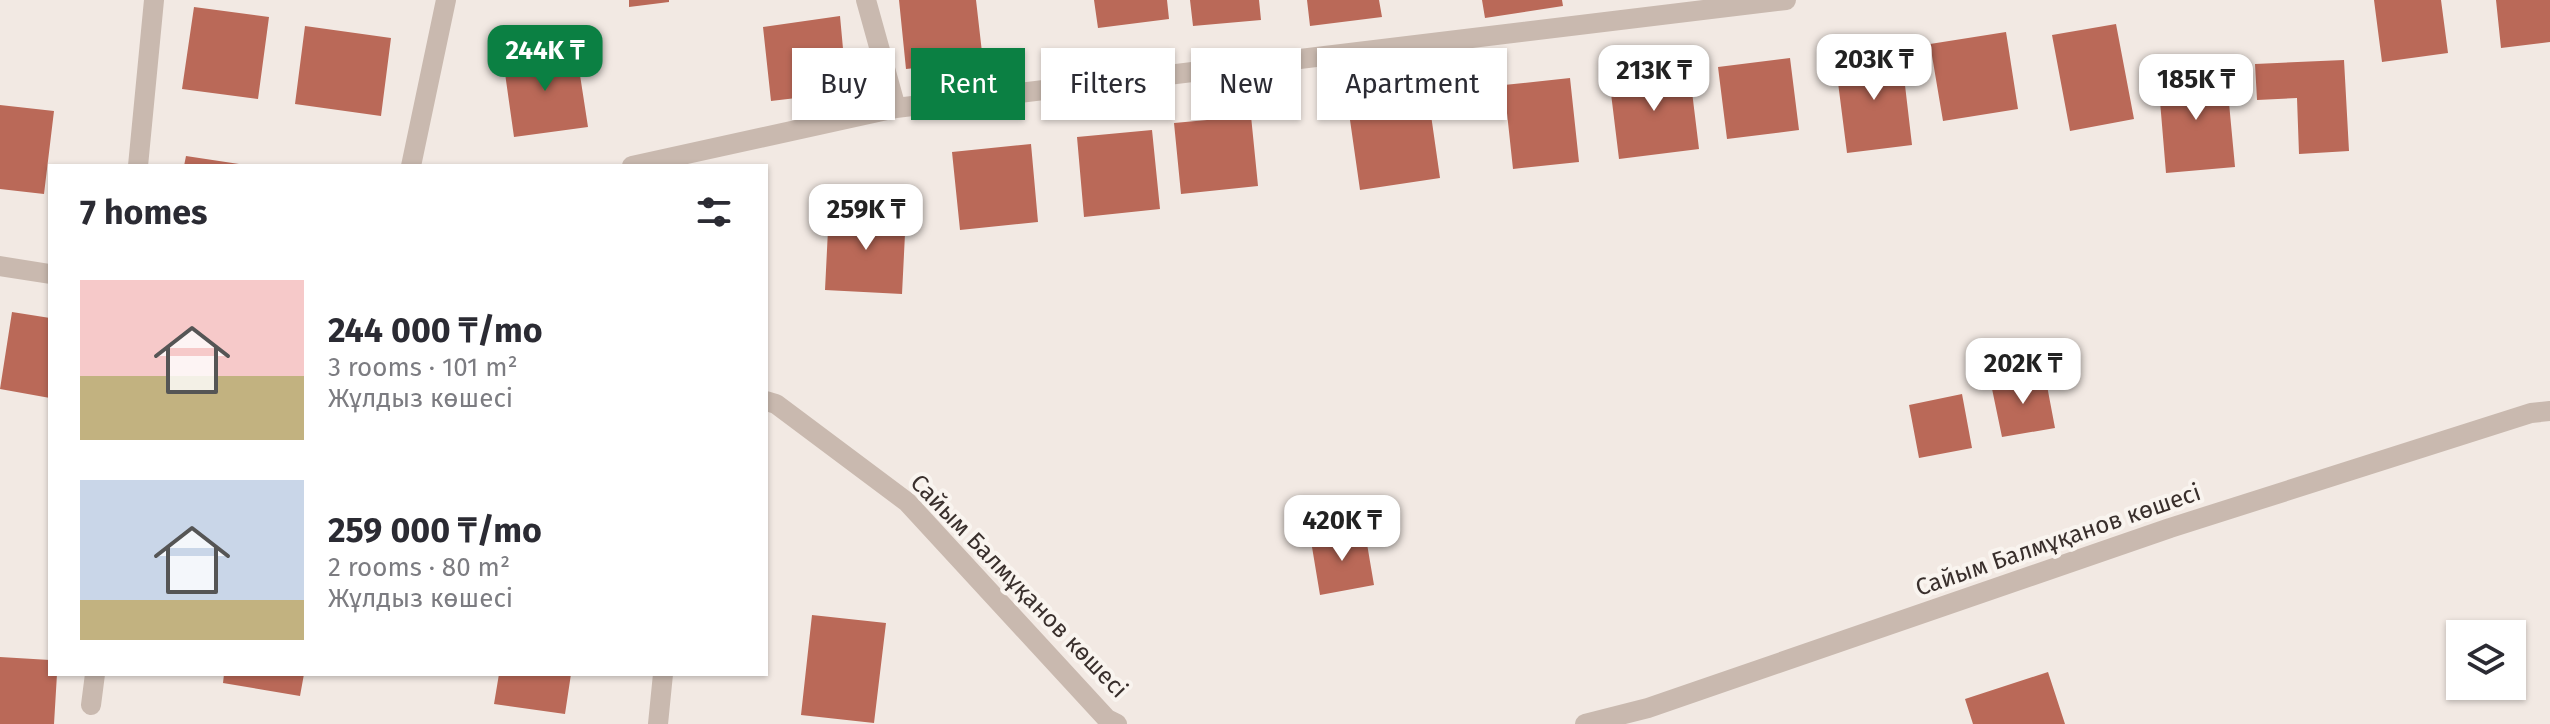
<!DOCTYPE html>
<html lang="en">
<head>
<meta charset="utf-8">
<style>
	:root { --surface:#fff; --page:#f2f2f3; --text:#2b2b33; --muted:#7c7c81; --accent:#0b8043 }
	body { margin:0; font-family:"Fira Sans",sans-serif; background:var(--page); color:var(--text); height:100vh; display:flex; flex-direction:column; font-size:30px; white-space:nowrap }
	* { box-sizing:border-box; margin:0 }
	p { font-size:26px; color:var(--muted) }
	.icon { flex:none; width:44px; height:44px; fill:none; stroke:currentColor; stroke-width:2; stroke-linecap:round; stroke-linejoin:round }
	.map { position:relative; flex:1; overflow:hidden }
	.side { position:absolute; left:48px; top:164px; width:720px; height:512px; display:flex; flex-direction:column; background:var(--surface); border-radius:0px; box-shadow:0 2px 6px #0004 }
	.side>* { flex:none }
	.top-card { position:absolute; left:792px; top:48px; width:760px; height:72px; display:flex; gap:16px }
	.fabs { position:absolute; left:2446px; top:620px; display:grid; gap:16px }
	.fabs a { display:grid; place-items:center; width:80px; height:80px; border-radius:0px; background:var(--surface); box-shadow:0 2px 6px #0004; font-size:40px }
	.price { position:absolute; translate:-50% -68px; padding:0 18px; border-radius:16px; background:#fff; color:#222; font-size:26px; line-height:52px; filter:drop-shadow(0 2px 4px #0008) }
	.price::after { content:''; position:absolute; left:50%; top:48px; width:24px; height:18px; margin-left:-12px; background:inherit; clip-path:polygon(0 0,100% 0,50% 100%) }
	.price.active { background:var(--accent); color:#fff }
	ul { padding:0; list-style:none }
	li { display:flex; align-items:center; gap:24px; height:200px; padding:0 32px }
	li span { display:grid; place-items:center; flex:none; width:224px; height:160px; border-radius:0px; color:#555 }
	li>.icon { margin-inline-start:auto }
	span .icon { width:96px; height:96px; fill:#fffc; stroke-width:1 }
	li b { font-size:34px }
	h2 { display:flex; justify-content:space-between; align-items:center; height:96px; padding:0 32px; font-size:34px }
	.pill { padding:0 28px; border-radius:0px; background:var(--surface); box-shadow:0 2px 6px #0004; font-size:28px; line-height:72px }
	.pill.active { background:var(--accent); color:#fff }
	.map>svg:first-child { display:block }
	.building { fill:#ba6958 }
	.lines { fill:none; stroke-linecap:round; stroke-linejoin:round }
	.lane { stroke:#c9b9af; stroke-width:20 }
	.street { stroke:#c9b9af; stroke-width:20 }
	.labels { text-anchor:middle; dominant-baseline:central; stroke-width:8; stroke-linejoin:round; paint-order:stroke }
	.street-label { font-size:24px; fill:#392f2c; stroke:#f9f4ef }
</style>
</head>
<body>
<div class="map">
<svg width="2550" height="724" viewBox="0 0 2550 724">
	<rect width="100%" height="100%" fill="#f2e9e3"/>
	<!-- building -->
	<path class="building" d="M629,0H669V2L629,7Z
		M899,0H976L983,61L906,69Z
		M1094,0H1167L1169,19L1098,28Z
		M1190,0H1259L1261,20L1193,26Z
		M1307,0H1379L1382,17L1310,26Z
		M1482,0H1562L1563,6L1485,18Z
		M2374,0H2441L2448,53L2382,62Z
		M2496,0H2550V42L2501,48Z
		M194,7L269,17L258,99L182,89Z
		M840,16L847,92L771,101L763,27Z
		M2116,24L2134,119L2070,131L2052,35Z
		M305,26L391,38L381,116L295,104Z
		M2006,32L2018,109L1943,121L1930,44Z
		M576,49L588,127L514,137L503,59Z
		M1901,51L1912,145L1847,153L1835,59Z
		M1790,58L1799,130L1727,139L1718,67Z
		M2344,60L2349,151L2299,154L2297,98L2257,100L2255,64Z
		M1689,67L1699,149L1619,159L1609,77Z
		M2226,71L2235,167L2166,173L2158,77Z
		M1570,78L1579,162L1513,169L1504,85Z
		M1429,101L1440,178L1360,190L1349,113Z
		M0,105L54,111L44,194L0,189Z
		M1251,116L1258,186L1181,194L1174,123Z
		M1152,130L1160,209L1084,217L1077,137Z
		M1031,144L1038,222L960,230L952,152Z
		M186,156L239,164V166H184Z
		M829,210L906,214L902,294L825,290Z
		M12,312L50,318V398L0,389Z
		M2045,375L2055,428L2002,437L1991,384Z
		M1962,394L1972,448L1919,458L1909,405Z
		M1365,532L1374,585L1320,595L1311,541Z
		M812,615L886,623L874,723L801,715Z
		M0,657L50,660V674H57L54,724H0Z
		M2048,672L2065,724H1973L1965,699Z
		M224,674H304L300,696L223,683Z
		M499,674H571L565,714L494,704Z"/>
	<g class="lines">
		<!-- lane -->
		<path class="lane" d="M138,166L154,0
			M91,705L95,674"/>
		<!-- street -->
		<path class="street" d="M866,0L896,108
			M411,166L446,0
			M632,166L896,108L1786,0
			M0,266L50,274
			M766,401L776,404L907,502L1107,719L1117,724
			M658,724L663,674
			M1585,724L1648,708L2170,528L2531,413L2550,411"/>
	</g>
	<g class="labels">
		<!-- street labels -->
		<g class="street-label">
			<text transform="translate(2058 540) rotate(-19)">Сайым Балмұқанов көшесі</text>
			<text transform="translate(1019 586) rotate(46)">Сайым Балмұқанов көшесі</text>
		</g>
	</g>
</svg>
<div class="fabs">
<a><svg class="icon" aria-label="layers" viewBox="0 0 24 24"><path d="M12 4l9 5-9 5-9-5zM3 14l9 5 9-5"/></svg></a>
</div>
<b class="price active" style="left:545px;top:93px">244K ₸</b>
<b class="price" style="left:1874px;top:102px">203K ₸</b>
<b class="price" style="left:1654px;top:113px">213K ₸</b>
<b class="price" style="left:2196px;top:122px">185K ₸</b>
<b class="price" style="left:866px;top:252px">259K ₸</b>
<b class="price" style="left:2023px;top:406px">202K ₸</b>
<b class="price" style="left:1342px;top:563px">420K ₸</b>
<div class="top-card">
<a class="pill">Buy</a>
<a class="pill active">Rent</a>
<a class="pill">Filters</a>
<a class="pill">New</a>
<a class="pill">Apartment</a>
</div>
<section class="side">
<h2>7 homes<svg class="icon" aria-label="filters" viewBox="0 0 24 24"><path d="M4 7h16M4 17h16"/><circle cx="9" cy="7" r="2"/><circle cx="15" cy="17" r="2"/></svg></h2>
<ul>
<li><span style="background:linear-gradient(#f6c9c9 60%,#c2b280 0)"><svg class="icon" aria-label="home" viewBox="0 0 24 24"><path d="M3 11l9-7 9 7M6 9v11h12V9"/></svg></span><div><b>244 000 ₸/mo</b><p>3 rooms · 101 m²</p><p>Жұлдыз көшесі</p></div></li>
<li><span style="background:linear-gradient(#c9d6e8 75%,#c2b280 0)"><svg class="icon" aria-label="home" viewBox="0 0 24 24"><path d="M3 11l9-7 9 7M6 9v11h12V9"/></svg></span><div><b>259 000 ₸/mo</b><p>2 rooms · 80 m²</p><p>Жұлдыз көшесі</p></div></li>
</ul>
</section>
</div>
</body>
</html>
